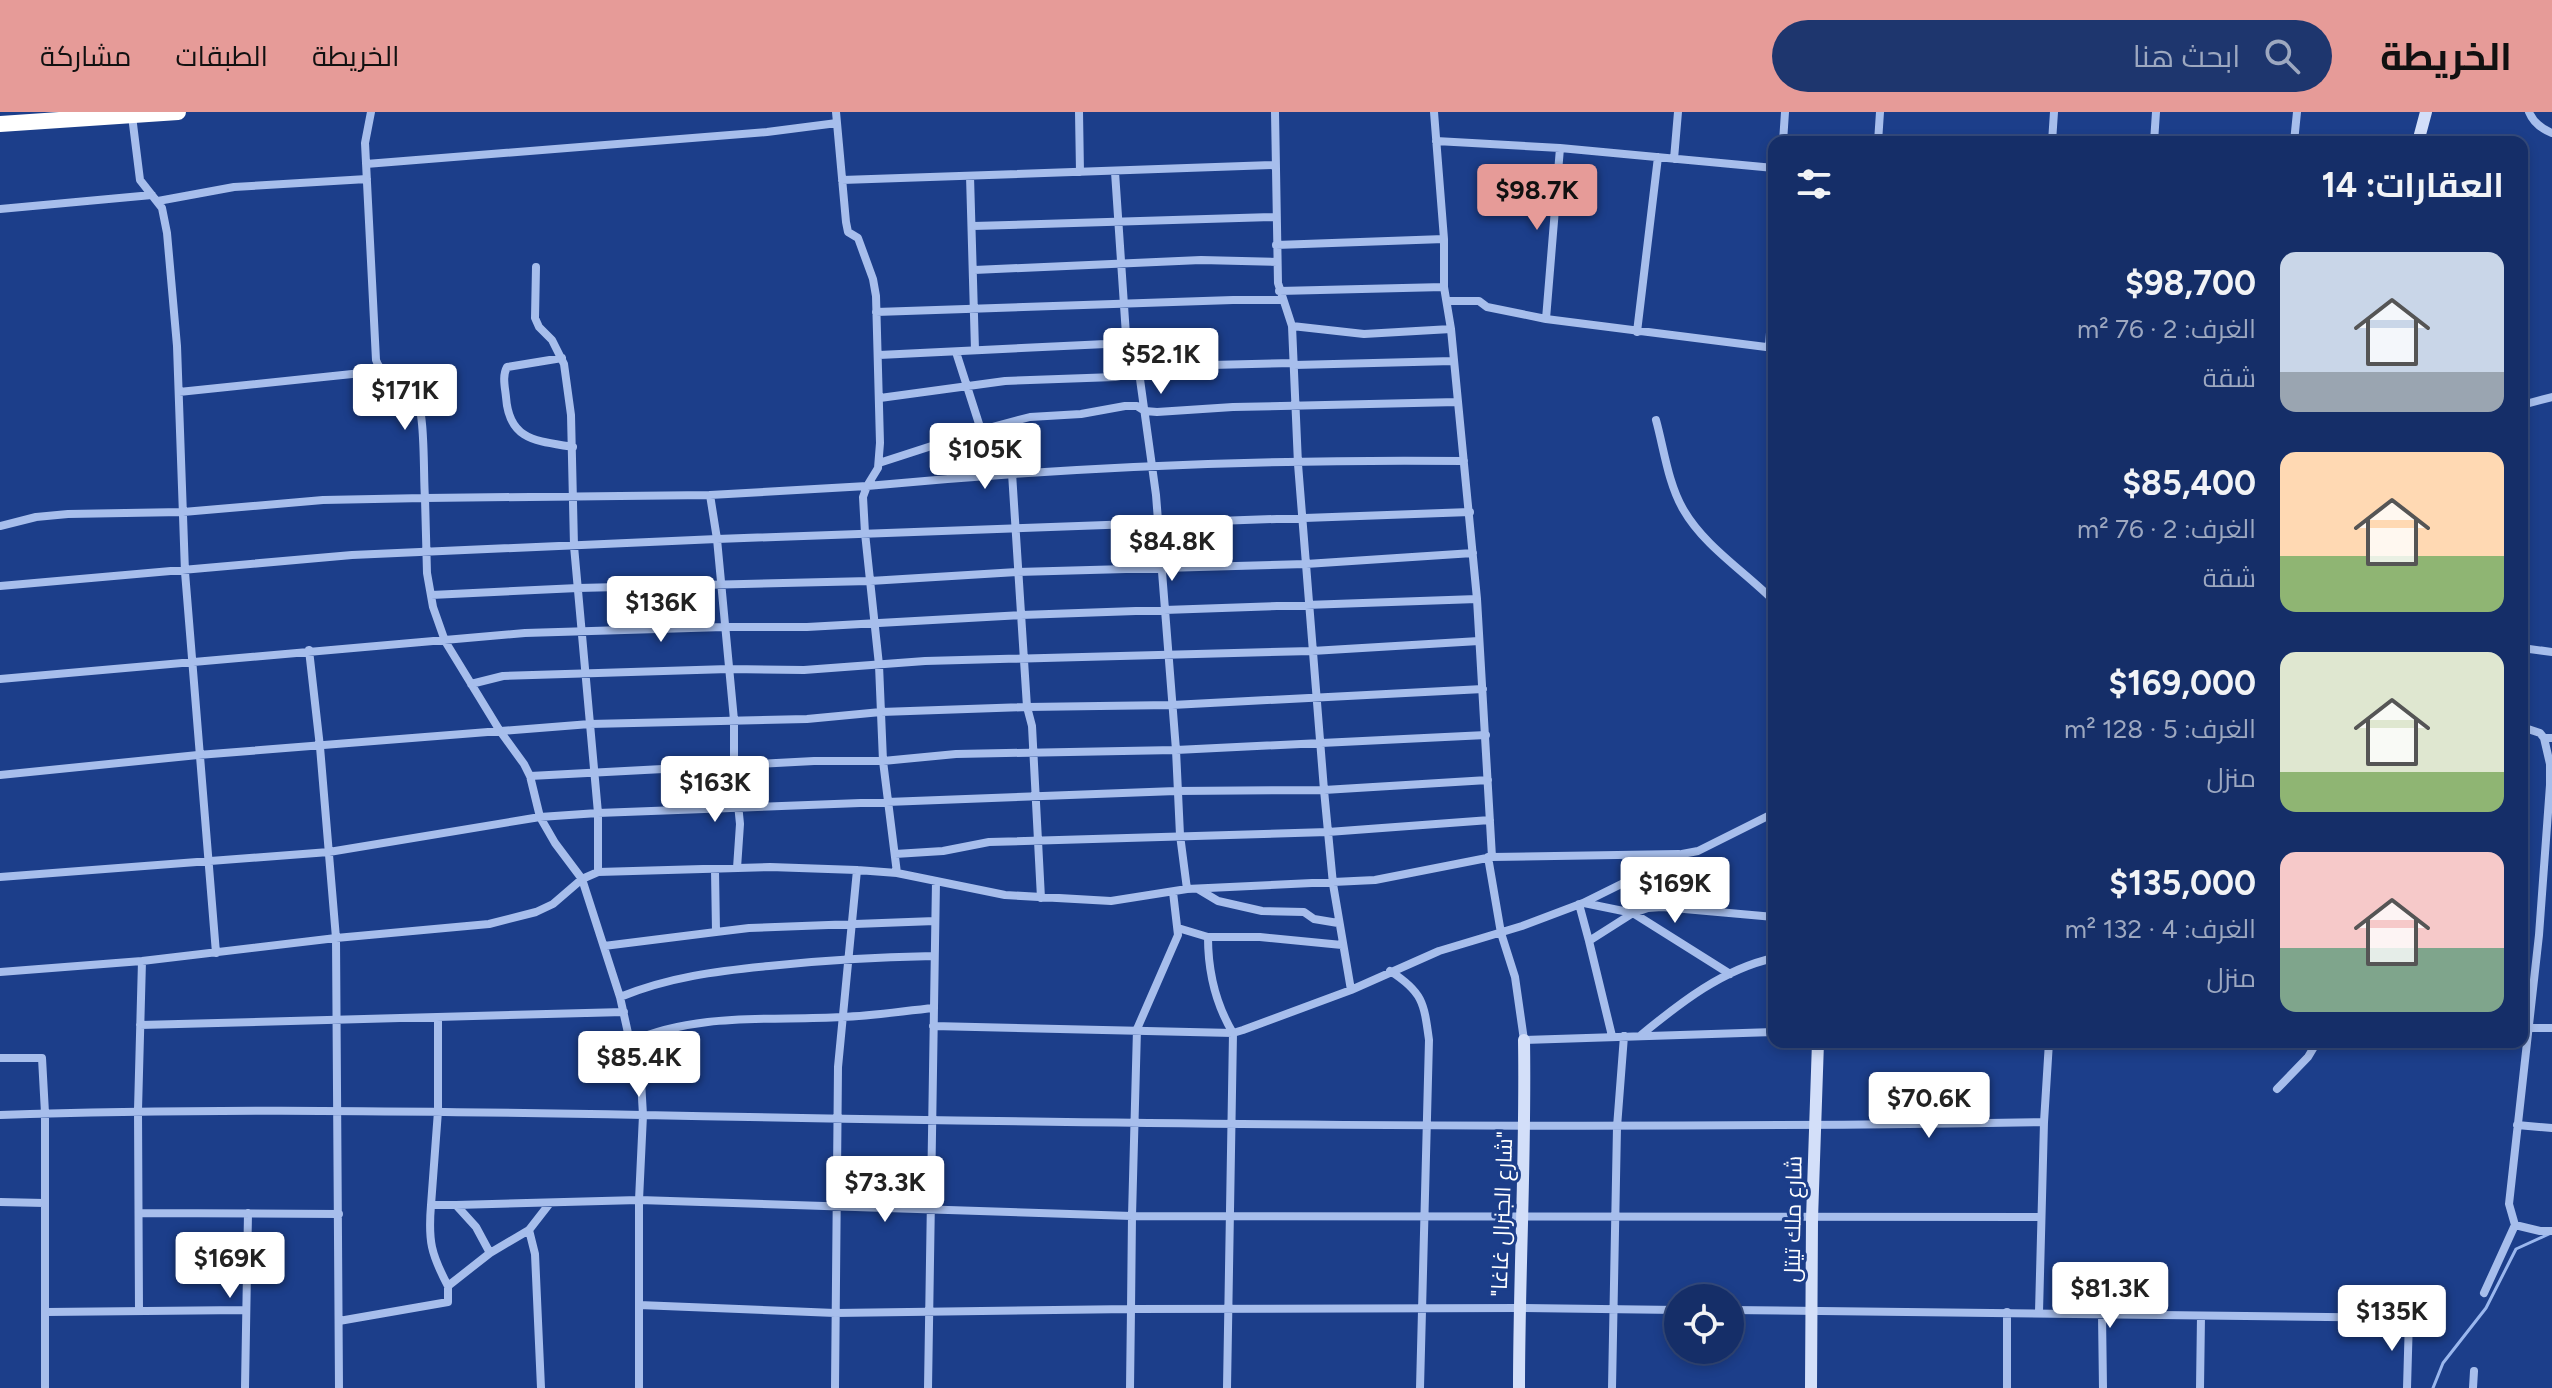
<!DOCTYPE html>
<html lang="ar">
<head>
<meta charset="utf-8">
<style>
	:root { --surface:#152e68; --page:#1e366e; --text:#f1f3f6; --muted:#9da8c0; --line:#344a7c; --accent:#e69b98 }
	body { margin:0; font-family:Figtree,Cairo,sans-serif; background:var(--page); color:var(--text); direction:rtl; height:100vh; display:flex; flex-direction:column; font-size:30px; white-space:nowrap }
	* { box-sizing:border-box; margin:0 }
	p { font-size:26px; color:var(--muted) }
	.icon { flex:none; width:44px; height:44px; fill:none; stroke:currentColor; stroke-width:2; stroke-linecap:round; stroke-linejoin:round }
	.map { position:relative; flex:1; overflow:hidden; direction:ltr }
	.panel { position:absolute; left:1768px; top:24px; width:760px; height:912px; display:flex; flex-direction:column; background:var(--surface); border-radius:16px; box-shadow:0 4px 12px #0003,0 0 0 2px var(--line); direction:rtl }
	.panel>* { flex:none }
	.controls { position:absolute; left:1664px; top:1172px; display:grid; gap:16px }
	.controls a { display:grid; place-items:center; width:80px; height:80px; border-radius:50%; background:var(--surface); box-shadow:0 4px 12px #0003,0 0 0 2px var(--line); font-size:40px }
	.price { position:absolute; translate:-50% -68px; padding:0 18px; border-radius:8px; background:#fff; color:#222; font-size:26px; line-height:52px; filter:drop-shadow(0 2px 4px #0008) }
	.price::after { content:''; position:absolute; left:50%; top:48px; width:24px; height:18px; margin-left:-12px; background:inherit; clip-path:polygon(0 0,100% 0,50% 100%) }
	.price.current { background:var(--accent); color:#111 }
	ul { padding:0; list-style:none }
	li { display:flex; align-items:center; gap:24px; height:200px; padding:0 24px }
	li span { display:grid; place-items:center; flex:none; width:224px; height:160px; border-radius:16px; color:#555 }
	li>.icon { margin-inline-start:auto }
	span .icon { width:96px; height:96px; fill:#fffc; stroke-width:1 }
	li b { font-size:34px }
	h2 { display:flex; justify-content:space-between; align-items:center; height:96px; padding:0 24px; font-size:34px }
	header { display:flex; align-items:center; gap:48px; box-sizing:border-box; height:112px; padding:0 40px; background:var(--accent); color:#111 }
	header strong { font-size:38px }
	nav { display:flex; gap:44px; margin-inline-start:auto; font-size:28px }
	.search { width:560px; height:72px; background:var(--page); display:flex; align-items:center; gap:20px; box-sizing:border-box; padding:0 28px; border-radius:44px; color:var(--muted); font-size:30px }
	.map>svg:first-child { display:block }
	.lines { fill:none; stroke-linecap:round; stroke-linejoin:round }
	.stream { stroke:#9ab7ee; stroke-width:3 }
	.street { stroke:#a7beec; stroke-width:8 }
	.secondary { stroke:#d3dff9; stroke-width:12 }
	.highway { stroke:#fff; stroke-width:16 }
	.labels { text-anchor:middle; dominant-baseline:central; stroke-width:6; stroke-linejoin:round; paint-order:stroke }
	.street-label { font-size:22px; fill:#fff; stroke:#1c3e8a }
</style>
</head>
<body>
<header>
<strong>الخريطة</strong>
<div class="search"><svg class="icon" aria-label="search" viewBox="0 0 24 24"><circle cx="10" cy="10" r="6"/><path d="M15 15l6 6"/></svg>ابحث هنا</div>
<nav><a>الخريطة</a><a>الطبقات</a><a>مشاركة</a></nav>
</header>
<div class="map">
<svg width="2552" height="1276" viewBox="0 0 2552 1276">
	<rect width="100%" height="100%" fill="#1c3e8a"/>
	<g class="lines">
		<!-- stream -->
		<path class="stream" d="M2433,1276L2443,1251L2486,1196L2516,1137L2549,1122"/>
		<!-- street -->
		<path class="street" d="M836,0L846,110L848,120L858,126L873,167L876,184L880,331L878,356L867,374L710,383L425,386L427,461L433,495L445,529L500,619L524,652L530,664L540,705L555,731L582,767L620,885L630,930L640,952L643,1003C1110,1012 1577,1018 2044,1010
			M1079,0L1080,60
			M1275,0L1278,171L1292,214L1298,352L1324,678L1333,772L1351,878
			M2529,0C2533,10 2542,17 2552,21
			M132,4L140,68L162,96L167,121L177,234L185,460L216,841
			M1436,29L1560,36L1774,56
			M1783,30L1785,0
			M1878,30L1880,0
			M2052,30L2054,0
			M2154,30L2156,0
			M2294,30L2297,0
			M1674,47L1678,0
			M366,52L767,20L837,11
			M1115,60L1126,223L1135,231L1156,383L1176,638L1180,723L1187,777
			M970,64L975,238
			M842,68L1275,53
			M158,89L234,75L367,67
			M0,97L152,83
			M973,114L1275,105
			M1276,133L1444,127
			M536,155L535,206L539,215L552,228L564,252L571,303L574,434L598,701V760
			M974,158L1201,148L1277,150
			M1279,179L1444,175
			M1447,189H1479L1487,195L1546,207L1774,236
			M876,200L1233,188H1283
			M1546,207L1560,36
			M1292,214L1364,222L1451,217
			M1637,220L1658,45
			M1769,235L1774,162
			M956,240L981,318L1002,362
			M879,243L1106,232L1121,230L1126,223
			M562,246L507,255C502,264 505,275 506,285C509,329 537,329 573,335
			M1294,253L1453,249
			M179,280L381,259
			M880,286L1005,269L1115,265L1170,254L1294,251
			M2522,293L2552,285
			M1656,308C1664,337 1668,371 1683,397C1704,434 1744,459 1774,489
			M879,351L981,318L1030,305L1081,302L1125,294H1137L1145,299L1157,300L1233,295L1458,290
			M1012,361L1027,595L1032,614L1041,786
			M710,383L717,427L734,608V652L740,712L737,756
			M0,414L36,405L68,402L183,400L323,388L425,386C423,362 426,297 414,279C403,263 383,268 376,248L365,31L371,0
			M0,474L352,443L717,427L1470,400
			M431,483L578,476L870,469L1017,460L1306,452L1473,441
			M2522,536L2552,540
			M309,538L320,635L336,826L339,1276
			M0,567L525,521L724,515H807L1021,503L1477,487
			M471,572L503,564L729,557L804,558L925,549L1312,539L1479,529
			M2522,615L2540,621L2544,626H2552
			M2544,626L2550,652V673L2539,823L2509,1092L2515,1113L2540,1119H2552
			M0,663L198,643L590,612L807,607L881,600L1027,595L1172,593L1483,577
			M530,664L814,649H883L956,642L1176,638L1486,623
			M895,742L943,739L989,730L1328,720L1490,708
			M1488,745L1501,821L1515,865L1524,928L1774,920
			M1492,745L1679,742
			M897,761L883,649L879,553L865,421L863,385L867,374C1065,355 1265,347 1464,349
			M0,765L329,740L540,705L598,701L1176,679L1324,678L1488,668
			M1198,777L1218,789L1262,799L1304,800L1314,807L1338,811
			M1584,791L1633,801L1648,796L1662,795L1774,805
			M1579,792L1589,829
			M1178,816L1208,825C1208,860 1215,891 1233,921L1227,1276
			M716,820L749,816L935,809
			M1208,825H1260L1342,833
			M604,834L716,820L715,758
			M1390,859C1423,880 1424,891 1429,928L1420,1276
			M0,860L142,849L336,826L489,812L536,800L553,792L582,767L598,760L770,755L857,758L897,761L1005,783L1111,789L1187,777L1375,768L1492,745L1477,487L1451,217L1444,175V127L1434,0
			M620,885C669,865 717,859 769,854C824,848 879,845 934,844
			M438,906V999L431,1093H456L476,1115L490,1141
			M140,913L624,900
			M933,914L1233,921L1243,918L1351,878L1439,839L1522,814L1583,791L1682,742L1698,739L1774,701
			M2528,916H2552
			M1641,923C1680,891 1723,857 1774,846
			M1612,924L1589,829L1633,801L1730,862
			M630,930C697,900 771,909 842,905C872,904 903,899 934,896
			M1,946H42L45,1001V1276
			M2277,977L2308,945L2317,930
			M0,1003C214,996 428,999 643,1003L639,1088V1276
			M2517,1013L2552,1016
			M0,1090L44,1091
			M431,1093C428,1129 431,1142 448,1174
			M456,1093L639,1088L1132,1104L1137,917L1178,823L1173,780
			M139,1101L339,1102
			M529,1118L535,1142L541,1276
			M2484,1181L2515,1113
			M639,1193L835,1201L1131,1197L1130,1276
			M1678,1198L1519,1196L1131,1197L1132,1104L2041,1105
			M1730,1198L2409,1206L2407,1276
			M139,1199L138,998L142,849
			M46,1200L245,1198
			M2039,1200L2044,1010L2049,930
			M2102,1202L2103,1276
			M339,1209L448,1190V1174L490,1141L529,1118L550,1091
			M245,1276L248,1101
			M835,1276L838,955L857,758
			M928,1276L936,769
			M1612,1276L1617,1015L1624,924
			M2007,1276V1200
			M2200,1276L2201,1204
			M2473,1276L2474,1259"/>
		<!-- secondary -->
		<path class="secondary" d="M2418,30L2426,0
			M1519,1276C1519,1160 1526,1044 1524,928
			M1811,1276L1812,1107L1818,930"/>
		<!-- highway -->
		<path class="highway" d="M0,12L178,0"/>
	</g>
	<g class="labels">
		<!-- street labels -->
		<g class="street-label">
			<text transform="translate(1502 1102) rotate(-88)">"شارع الجنرال غاغا"</text>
			<text transform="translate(1793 1107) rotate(-89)">شارع ملك تيتل</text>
		</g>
	</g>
</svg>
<div class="controls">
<a><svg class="icon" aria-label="locate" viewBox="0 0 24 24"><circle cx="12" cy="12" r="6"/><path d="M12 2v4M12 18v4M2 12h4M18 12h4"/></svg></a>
</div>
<b class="price current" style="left:1537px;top:120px">$98.7K</b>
<b class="price" style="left:1161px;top:284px">$52.1K</b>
<b class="price" style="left:405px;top:320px">$171K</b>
<b class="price" style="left:985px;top:379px">$105K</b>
<b class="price" style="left:1172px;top:471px">$84.8K</b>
<b class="price" style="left:661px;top:532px">$136K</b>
<b class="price" style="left:715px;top:712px">$163K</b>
<b class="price" style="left:1675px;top:813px">$169K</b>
<b class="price" style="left:639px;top:987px">$85.4K</b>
<b class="price" style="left:1929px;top:1028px">$70.6K</b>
<b class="price" style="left:885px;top:1112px">$73.3K</b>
<b class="price" style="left:230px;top:1188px">$169K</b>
<b class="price" style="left:2110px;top:1218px">$81.3K</b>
<b class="price" style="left:2392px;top:1241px">$135K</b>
<section class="panel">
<h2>العقارات: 14<svg class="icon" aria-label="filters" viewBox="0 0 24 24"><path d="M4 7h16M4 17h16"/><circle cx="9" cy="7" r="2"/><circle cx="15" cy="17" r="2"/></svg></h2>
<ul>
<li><span style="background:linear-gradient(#c9d6e8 75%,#9aa5b1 0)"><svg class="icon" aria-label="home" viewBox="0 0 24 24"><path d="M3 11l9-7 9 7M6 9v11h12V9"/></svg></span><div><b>$98,700</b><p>الغرف: 2 · 76 m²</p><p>شقة</p></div></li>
<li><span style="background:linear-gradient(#ffd9b3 65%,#8fb573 0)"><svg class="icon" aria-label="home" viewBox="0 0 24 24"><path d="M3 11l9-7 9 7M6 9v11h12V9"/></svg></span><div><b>$85,400</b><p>الغرف: 2 · 76 m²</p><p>شقة</p></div></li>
<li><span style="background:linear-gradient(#dfe7d0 75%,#8fb573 0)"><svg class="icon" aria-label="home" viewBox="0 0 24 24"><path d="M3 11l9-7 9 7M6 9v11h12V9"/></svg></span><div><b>$169,000</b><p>الغرف: 5 · 128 m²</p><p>منزل</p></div></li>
<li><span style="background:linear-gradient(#f6c9c9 60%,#7fa58c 0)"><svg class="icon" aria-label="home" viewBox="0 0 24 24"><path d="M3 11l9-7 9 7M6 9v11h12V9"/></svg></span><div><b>$135,000</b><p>الغرف: 4 · 132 m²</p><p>منزل</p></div></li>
</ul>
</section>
</div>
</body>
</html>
